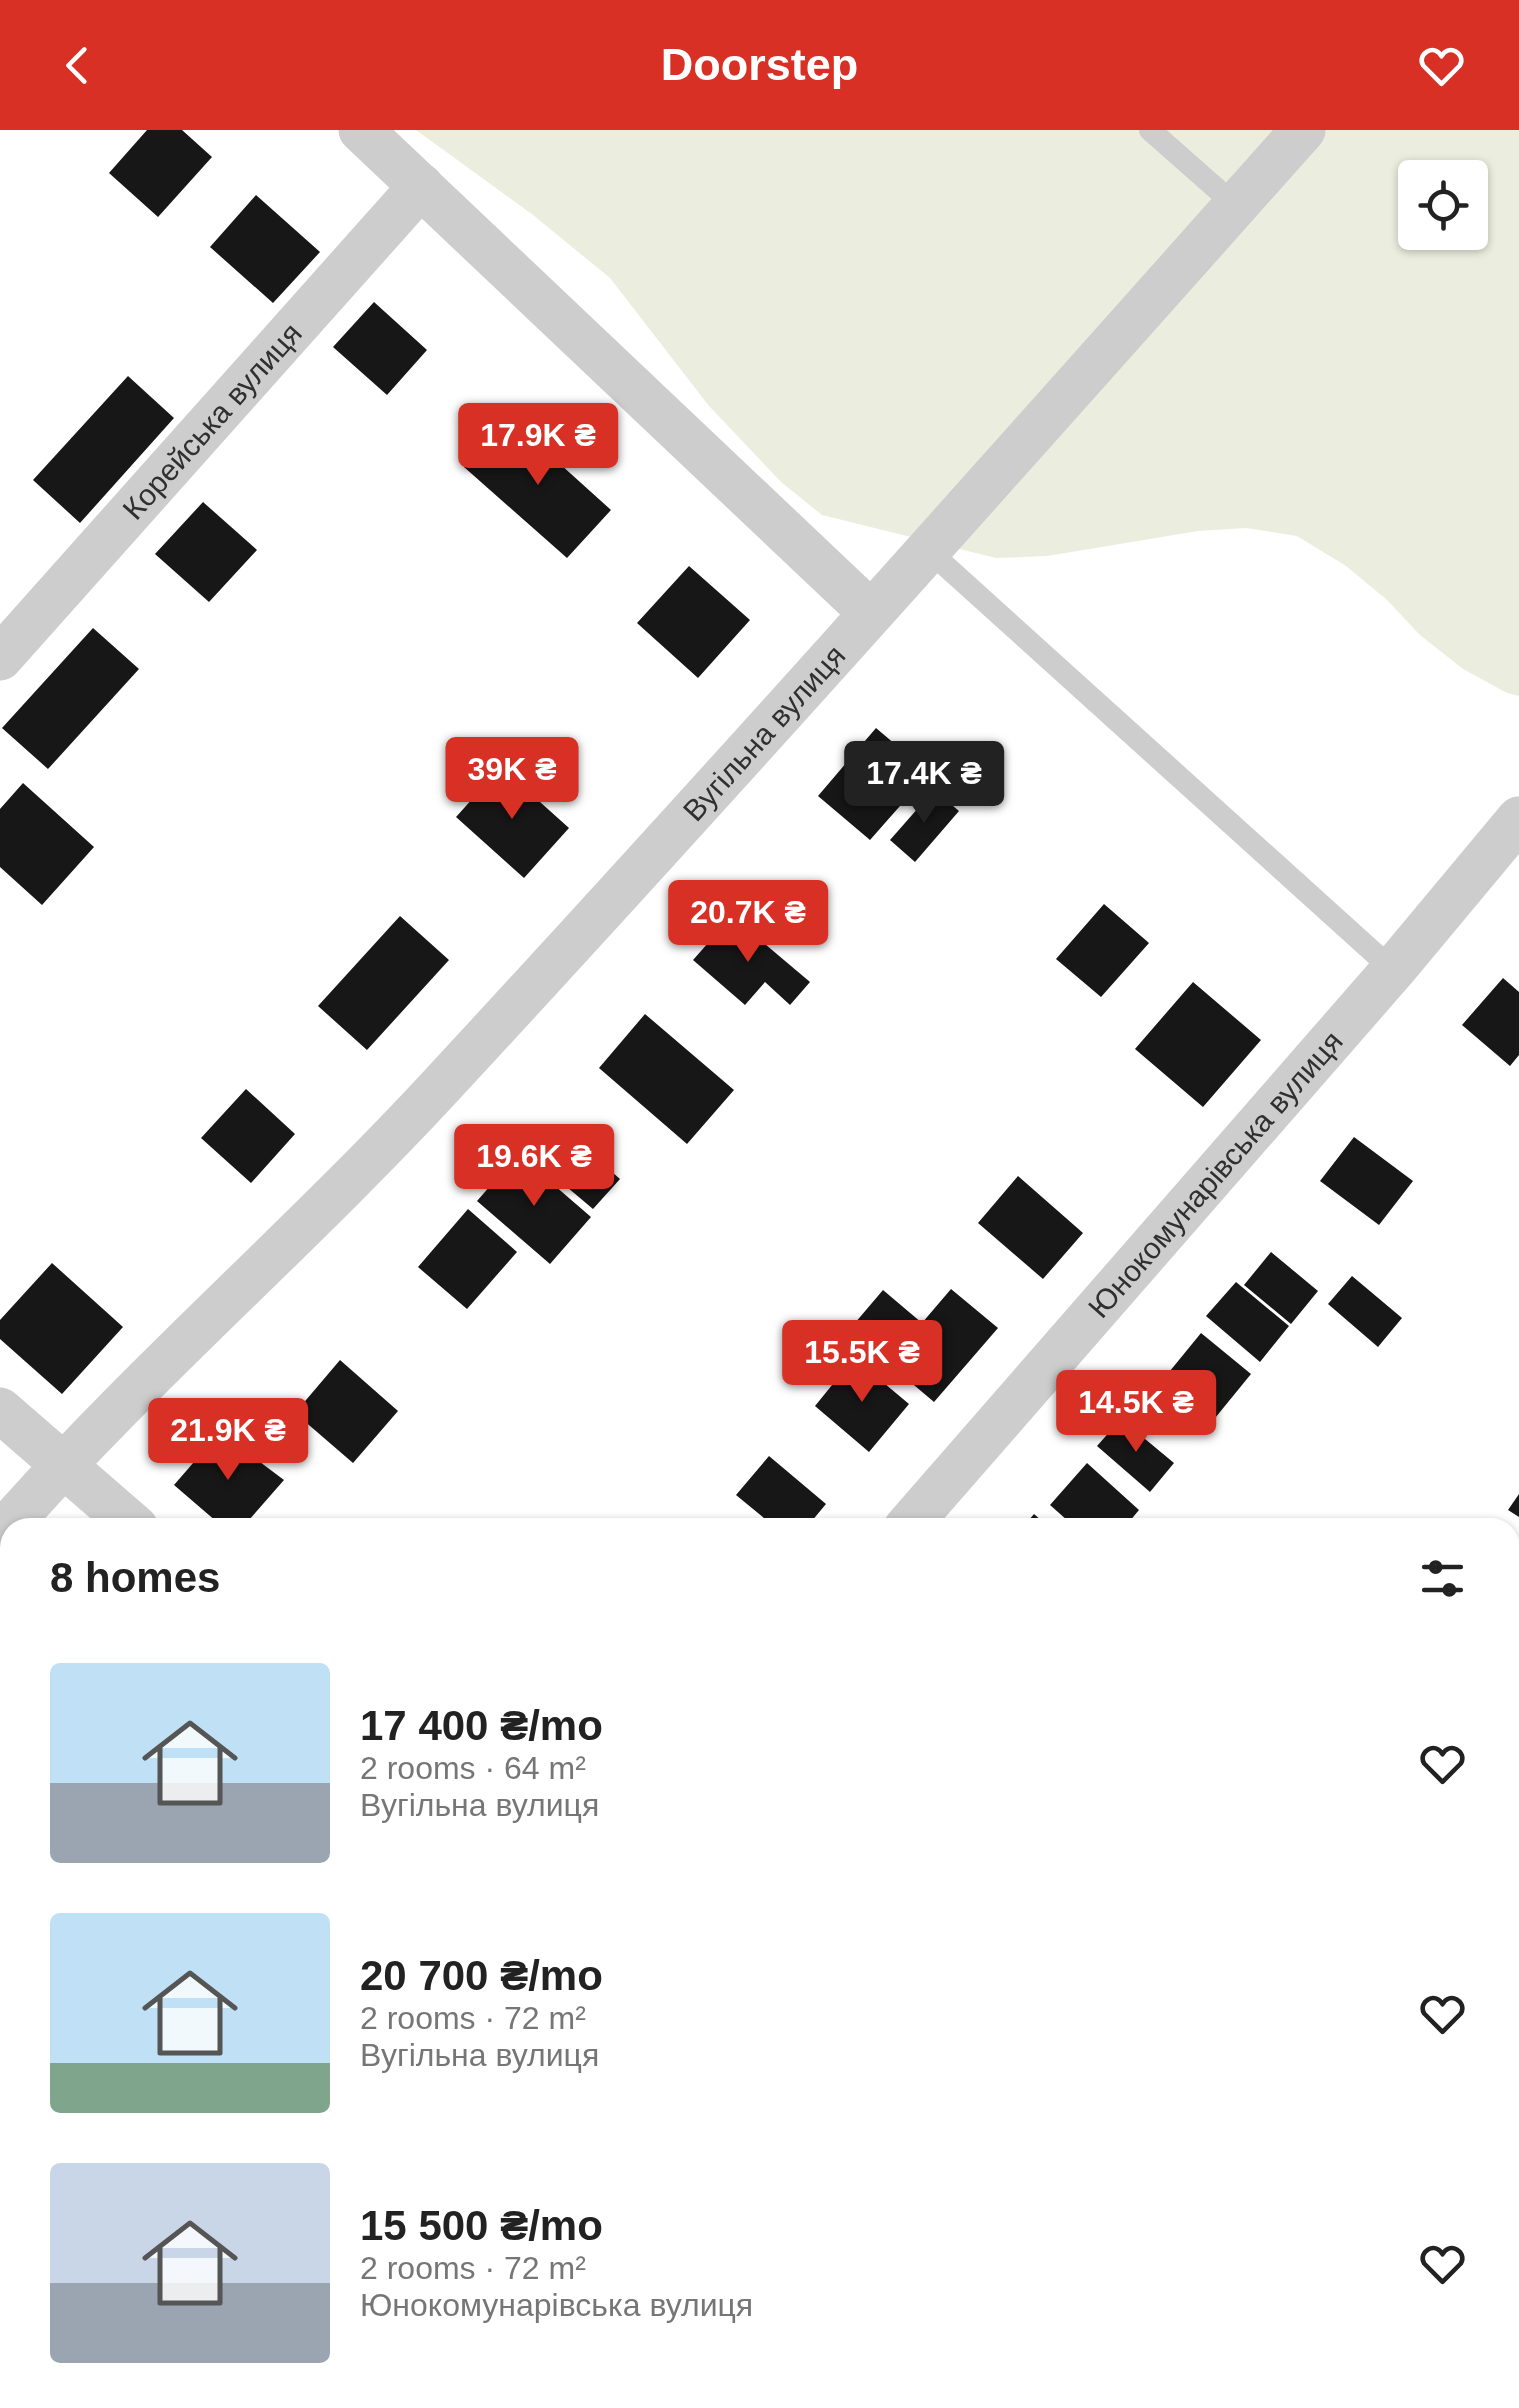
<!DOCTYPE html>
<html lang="en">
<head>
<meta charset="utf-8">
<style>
	:root { --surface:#fff; --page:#f2f2f2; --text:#222; --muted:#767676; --accent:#d93025 }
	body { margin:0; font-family:Helvetica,sans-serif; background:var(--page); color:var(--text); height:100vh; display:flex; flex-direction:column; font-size:38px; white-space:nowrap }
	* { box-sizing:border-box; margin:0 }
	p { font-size:32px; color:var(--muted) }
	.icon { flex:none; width:55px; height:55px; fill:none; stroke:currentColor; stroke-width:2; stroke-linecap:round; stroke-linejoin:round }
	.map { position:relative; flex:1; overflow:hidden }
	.sheet { position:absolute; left:0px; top:1388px; width:1520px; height:892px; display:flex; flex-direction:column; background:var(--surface); border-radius:30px 30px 0 0; box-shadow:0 2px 8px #0004 }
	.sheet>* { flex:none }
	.tools { position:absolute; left:1398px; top:30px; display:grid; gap:20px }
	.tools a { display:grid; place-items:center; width:90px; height:90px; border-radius:10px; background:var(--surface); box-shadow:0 2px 8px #0004; font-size:50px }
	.price { position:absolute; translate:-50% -85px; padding:0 22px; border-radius:10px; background:var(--accent); color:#fff; font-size:32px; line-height:65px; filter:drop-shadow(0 2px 5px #0008) }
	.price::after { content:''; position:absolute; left:50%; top:60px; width:30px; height:22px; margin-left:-15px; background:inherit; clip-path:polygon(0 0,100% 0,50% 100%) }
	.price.active { background:#222; color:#fff }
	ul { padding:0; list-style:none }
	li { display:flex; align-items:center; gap:30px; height:250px; padding:0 50px }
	li span { display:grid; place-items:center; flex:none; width:280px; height:200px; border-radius:10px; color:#555 }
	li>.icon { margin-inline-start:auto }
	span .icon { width:120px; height:120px; fill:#fffc; stroke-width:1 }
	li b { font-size:42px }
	h2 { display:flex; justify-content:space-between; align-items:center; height:120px; padding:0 50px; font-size:42px }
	header { display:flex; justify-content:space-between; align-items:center; height:130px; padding:0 50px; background:var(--accent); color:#fff; font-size:45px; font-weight:700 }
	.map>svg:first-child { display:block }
	.green { fill:#ebeede; fill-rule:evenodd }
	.building { fill:#171717 }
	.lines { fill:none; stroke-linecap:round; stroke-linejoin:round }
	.lane { stroke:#cdcdcd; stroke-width:22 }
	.street { stroke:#cdcdcd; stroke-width:45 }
	.secondary { stroke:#bababa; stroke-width:55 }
	.labels { text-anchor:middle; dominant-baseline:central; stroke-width:10; stroke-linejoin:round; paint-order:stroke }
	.street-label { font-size:30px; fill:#303030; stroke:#fff }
</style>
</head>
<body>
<header><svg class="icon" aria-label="back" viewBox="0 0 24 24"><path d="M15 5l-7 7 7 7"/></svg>Doorstep<svg class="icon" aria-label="heart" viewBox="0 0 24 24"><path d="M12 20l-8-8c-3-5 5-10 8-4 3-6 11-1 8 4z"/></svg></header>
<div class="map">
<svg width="1519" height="2278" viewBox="0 0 1519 2278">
	<rect width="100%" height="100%" fill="#fff"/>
	<!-- green -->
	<path class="green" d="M416,0H1519V566L1507,563L1463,539L1420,505L1387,470L1346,436L1297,406L1246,398L1198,401L1047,426L996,428L822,385L781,352L709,276L610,148L533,85ZM1415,48H1470V102H1415Z
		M1519,1788V2278H1211L1216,2270H1510V1802Z"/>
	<!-- building -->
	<path class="building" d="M147,0H182L212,27L158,87L109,43Z
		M256,65L320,122L273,173L210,117Z
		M374,172L427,220L387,265L333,217Z
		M128,246L174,288L80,393L33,350Z
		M509,288L611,380L567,428L464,337Z
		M203,372L257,420L209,472L155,424Z
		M689,436L750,490L698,548L637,493Z
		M93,498L139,539L48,639L2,598Z
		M876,598L929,643L870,710L818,666Z
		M501,637L569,698L524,748L456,687Z
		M23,653L94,717L42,775L0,737V679Z
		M934,660L959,681L915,732L890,710Z
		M1104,774L1149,813L1101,867L1056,829Z
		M400,786L449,830L367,920L318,876Z
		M732,786L810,852L790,875L765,852L745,875L693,830Z
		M1503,848L1519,862V925L1510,936L1462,895Z
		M1193,852L1261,910L1203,977L1135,919Z
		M645,884L734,960L687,1014L599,938Z
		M246,959L295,1004L251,1053L201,1008Z
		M1354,1007L1413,1051L1379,1095L1320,1051Z
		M588,1021L620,1049L593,1079L561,1052Z
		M518,1024L591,1087L550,1134L477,1071Z
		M1018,1046L1083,1103L1043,1149L978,1093Z
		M468,1079L517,1122L467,1179L418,1137Z
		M1271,1122L1318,1161L1291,1194L1244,1155Z
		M52,1133L123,1197L62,1264L0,1209V1190Z
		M1352,1146L1402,1188L1378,1217L1328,1174Z
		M1236,1152L1289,1196L1260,1232L1206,1186Z
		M951,1159L998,1198L934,1272L849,1200L883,1160L922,1193Z
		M1201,1203L1251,1244L1211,1293L1161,1252Z
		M854,1228L909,1274L869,1322L815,1276Z
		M340,1230L398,1281L353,1333L295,1283Z
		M1121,1289L1174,1333L1150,1362L1097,1316Z
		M220,1302L284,1350L242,1398H224L174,1355Z
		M769,1326L826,1374L806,1398H776L736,1365Z
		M1087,1333L1139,1380L1124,1398H1076L1050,1375Z
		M1519,1364V1387L1508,1380Z
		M1034,1384L1050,1398H1022Z
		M1510,1442L1519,1448V1455L1510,1467Z
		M4,2237L10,2242V2270H43L37,2278H0V2242Z
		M250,2270H253L263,2278H243Z"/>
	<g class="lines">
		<!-- lane -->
		<path class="lane" d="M1150,0L1235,75
			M928,420L1393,840"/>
		<!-- street -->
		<g class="street">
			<path d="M361,0L870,482"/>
			<path id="s1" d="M0,528L421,56"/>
			<path d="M0,1280L136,1398"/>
			<path id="s2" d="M906,1398L1393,840L1519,689"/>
			<path id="s3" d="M0,1405C138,1248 296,1112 438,959C731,643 1017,321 1303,0"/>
			<path d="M144,2278L151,2270"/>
		</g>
		<!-- secondary -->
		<path class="secondary" d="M1510,1657L1519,1643
			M1125,2278L1130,2270"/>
	</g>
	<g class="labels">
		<!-- street labels -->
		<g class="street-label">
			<text stroke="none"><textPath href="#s1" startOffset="318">Корейська вулиця</textPath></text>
			<text stroke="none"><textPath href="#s3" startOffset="1108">Вугільна вулиця</textPath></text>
			<text stroke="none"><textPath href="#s2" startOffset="470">Юнокомунарівська вулиця</textPath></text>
		</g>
	</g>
</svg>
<div class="tools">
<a><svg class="icon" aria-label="locate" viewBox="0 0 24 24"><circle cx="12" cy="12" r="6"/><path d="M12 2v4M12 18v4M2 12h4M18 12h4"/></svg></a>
</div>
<b class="price" style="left:538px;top:358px">17.9K ₴</b>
<b class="price" style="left:512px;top:692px">39K ₴</b>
<b class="price active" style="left:924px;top:696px">17.4K ₴</b>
<b class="price" style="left:748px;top:835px">20.7K ₴</b>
<b class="price" style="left:534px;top:1079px">19.6K ₴</b>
<b class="price" style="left:862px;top:1275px">15.5K ₴</b>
<b class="price" style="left:1136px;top:1325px">14.5K ₴</b>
<b class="price" style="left:228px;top:1353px">21.9K ₴</b>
<section class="sheet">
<h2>8 homes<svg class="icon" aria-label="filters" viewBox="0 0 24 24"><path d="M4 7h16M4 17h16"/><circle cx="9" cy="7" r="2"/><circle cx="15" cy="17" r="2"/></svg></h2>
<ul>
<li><span style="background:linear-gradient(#bfe0f5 60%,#9aa5b1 0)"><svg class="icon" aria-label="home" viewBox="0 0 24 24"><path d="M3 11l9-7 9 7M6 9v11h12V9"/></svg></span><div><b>17 400 ₴/mo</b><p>2 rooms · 64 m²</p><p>Вугільна вулиця</p></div><svg class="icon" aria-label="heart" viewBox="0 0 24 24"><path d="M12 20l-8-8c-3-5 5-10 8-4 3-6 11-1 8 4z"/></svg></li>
<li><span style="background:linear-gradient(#bfe0f5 75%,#7fa58c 0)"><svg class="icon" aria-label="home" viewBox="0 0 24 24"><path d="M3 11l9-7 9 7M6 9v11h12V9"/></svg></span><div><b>20 700 ₴/mo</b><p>2 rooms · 72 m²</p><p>Вугільна вулиця</p></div><svg class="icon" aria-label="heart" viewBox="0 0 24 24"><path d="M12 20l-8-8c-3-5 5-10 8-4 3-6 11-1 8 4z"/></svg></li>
<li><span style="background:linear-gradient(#c9d6e8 60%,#9aa5b1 0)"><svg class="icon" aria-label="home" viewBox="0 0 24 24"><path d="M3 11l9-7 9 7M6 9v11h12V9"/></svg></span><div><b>15 500 ₴/mo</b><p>2 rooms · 72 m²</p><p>Юнокомунарівська вулиця</p></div><svg class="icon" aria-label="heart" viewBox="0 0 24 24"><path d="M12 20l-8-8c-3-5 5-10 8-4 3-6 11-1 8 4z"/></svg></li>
</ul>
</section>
</div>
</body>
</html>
